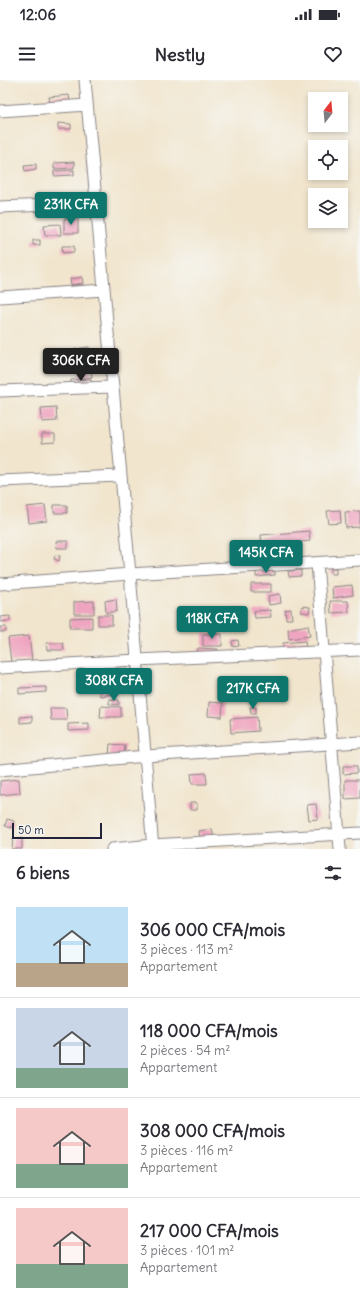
<!DOCTYPE html>
<html lang="fr">
<head>
<meta charset="utf-8">
<style>
	:root { --surface:#fff; --page:#f2f2f3; --text:#2b2b33; --muted:#7c7c81; --line:#e1e1e2; --accent:#0f766e }
	body { margin:0; font-family:Delius,sans-serif; background:var(--page); color:var(--text); height:100vh; display:flex; flex-direction:column; font-size:15px; white-space:nowrap }
	* { box-sizing:border-box; margin:0 }
	p { font-size:13px; color:var(--muted) }
	.icon { flex:none; width:22px; height:22px; fill:none; stroke:currentColor; stroke-width:2; stroke-linecap:round; stroke-linejoin:round }
	.map { position:relative; height:769px; overflow:hidden }
	.sheet { display:flex; flex-direction:column; background:var(--surface); flex:1 }
	.sheet>* { flex:none }
	.needle { width:26px; rotate:16deg }
	.buttons { position:absolute; left:308px; top:12px; display:grid; gap:8px }
	.buttons a { display:grid; place-items:center; width:40px; height:40px; border-radius:0px; background:var(--surface); box-shadow:0 2px 6px #0003; font-size:20px }
	.scale { position:absolute; left:12px; bottom:10px; width:90px; box-sizing:border-box; padding-left:4px; border:2px solid #22223b; border-top:0; font-size:11px; line-height:14px; white-space:nowrap; color:#22223b; -webkit-text-stroke:3px #f6f6f2; paint-order:stroke }
	.price { position:absolute; translate:-50% -34px; padding:0 9px; border-radius:4px; background:var(--accent); color:#fff; font-size:13px; line-height:26px; filter:drop-shadow(0 1px 2px #0008) }
	.price::after { content:''; position:absolute; left:50%; top:24px; width:12px; height:9px; margin-left:-6px; background:inherit; clip-path:polygon(0 0,100% 0,50% 100%) }
	.price.on { background:#222; color:#fff }
	ul { padding:0; list-style:none }
	li { display:flex; align-items:center; gap:12px; height:100px; padding:0 16px }
	li+li { border-top:1px solid var(--line) }
	li span { display:grid; place-items:center; flex:none; width:112px; height:80px; border-radius:0px; color:#555 }
	li>.icon { margin-inline-start:auto }
	span .icon { width:48px; height:48px; fill:#fffc; stroke-width:1 }
	li b { font-size:17px }
	h2 { display:flex; justify-content:space-between; align-items:center; height:48px; padding:0 16px; font-size:17px }
	.status { display:flex; justify-content:space-between; align-items:center; height:28px; padding:0 20px; background:var(--surface); direction:ltr }
	.status svg { height:11px; fill:currentColor }
	header { display:flex; justify-content:space-between; align-items:center; height:52px; padding:0 16px; background:var(--surface); font-size:18px; font-weight:700 }
	.map>svg:first-child { display:block }
	.building { fill:#efa4bf }
	.lines { fill:none; stroke-linecap:round; stroke-linejoin:round }
	.street-casing { stroke:#8a8484; stroke-width:13 }
	.street { stroke:#fff; stroke-width:11 }
</style>
</head>
<body>
<div class="status"><b>12:06</b><svg viewBox="0 0 49 12"><path d="M0 12V9h3v3zM5 12V6h3v6zM10 12V3h3v9zM15 12V0h3v12zM26 1h20v11H26zM47 4h2v5h-2z"/></svg></div>
<header><svg class="icon" aria-label="menu" viewBox="0 0 24 24"><path d="M4 6h16M4 12h16M4 18h16"/></svg>Nestly<svg class="icon" aria-label="heart" viewBox="0 0 24 24"><path d="M12 20l-8-8c-3-5 5-10 8-4 3-6 11-1 8 4z"/></svg></header>
<div class="map">
<svg width="360" height="769" viewBox="0 0 360 769">
	<rect width="100%" height="100%" fill="#f6f6f2"/>
	<filter id="ink" filterUnits="userSpaceOnUse"><feTurbulence type="fractalNoise" baseFrequency=".025" numOctaves="2"/><feDisplacementMap in="SourceGraphic" scale="8" xChannelSelector="R" yChannelSelector="G"/><feConvolveMatrix kernelMatrix="1 2 1 2 8 2 1 2 1" color-interpolation-filters="sRGB"/></filter>
	<filter id="wash" filterUnits="userSpaceOnUse"><feTurbulence type="fractalNoise" baseFrequency=".012" numOctaves="4" result="noise"/><feDisplacementMap in="SourceGraphic" scale="16" xChannelSelector="R" yChannelSelector="G"/><feGaussianBlur stdDeviation="0.9" result="paint"/><feColorMatrix in="noise" values="0 0 0 0 0 0 0 0 0 0 0 0 0 0 0 0 0 1.4 0 .05"/><feComposite in="paint" operator="in"/></filter>
	<g filter="url(#wash)">
		<rect width="100%" height="100%" fill="#f1e5cd"/>
		<g id="blocks">
			<!-- building -->
			<path class="building" d="M69,15L70,22L50,24L49,17Z
				M58,43L71,44V49H58Z
				M74,82V88L54,89V83Z
				M36,84V89L25,91L24,85Z
				M74,90V95L54,96V91Z
				M64,139H78V153H64Z
				M60,144L61,155H45L44,145Z
				M33,160H40V165H33Z
				M62,166H74V172L63,173Z
				M82,197L83,203L71,205L70,199Z
				M71,205H84V210L71,211Z
				M89,267L90,273L76,275L75,269Z
				M91,291L92,297L80,299L78,294Z
				M91,299L92,303L71,305V300Z
				M56,327L57,341L42,342L41,328Z
				M42,354H55V362L42,363Z
				M45,425L47,441L29,443L27,427Z
				M54,425H67V433H54Z
				M340,430L341,443L329,444L327,431Z
				M360,431V447L346,448L345,432Z
				M309,451L310,461L262,466L261,455Z
				M56,461H68V468H57Z
				M55,475L60,476L59,481L54,479Z
				M331,488H336V494H331Z
				M275,490V495L256,497V492Z
				M301,490V496L289,497L288,491Z
				M251,504H271V512H251Z
				M352,505L353,515L333,518L332,507Z
				M280,514L281,523L269,525L268,516Z
				M116,519L117,531L106,533L105,521Z
				M94,521V534H74V522Z
				M330,521H348L349,532L331,533Z
				M302,526L310,527L309,533L301,532Z
				M243,527L245,539L233,540L231,529Z
				M291,529L292,539H286L285,530Z
				M270,530L271,537L255,538L254,531Z
				M98,535H112V545H98Z
				M10,536V541L0,542V537Z
				M206,536L207,542L195,543V537Z
				M92,537V548H70V538Z
				M308,545L310,556L289,559L288,549Z
				M0,547H6V552H0Z
				M203,554H222V566H203Z
				M29,556L32,580L11,582L8,558Z
				M238,560L239,566L233,567L232,561Z
				M305,561L306,572L284,574L283,563Z
				M46,563H63L64,570H47Z
				M198,568L218,569L217,576L197,575Z
				M254,599L255,610L246,612L244,600Z
				M117,604L118,613L100,616L98,606Z
				M46,607V612L19,614V608Z
				M109,619L119,620V625L109,624Z
				M209,622L223,623L222,637L208,636Z
				M101,626L121,627V637H100Z
				M250,627H256V633H251Z
				M50,628H66L67,640H51Z
				M32,636V642L20,643V637Z
				M257,637L258,651L231,653L230,639Z
				M89,643V650L68,651V644Z
				M110,664L125,665L124,677L109,676Z
				M343,686H357V693L343,694Z
				M206,693L207,704H192L191,694Z
				M19,699L20,713L0,715V701Z
				M345,700H360V718L345,719Z
				M190,723H197V730H190Z
				M316,724L318,739L309,740L307,725Z
				M7,739L14,741L12,748L5,746Z
				M212,749L214,759L200,761L199,751Z
				M13,758H22V769H12Z"/>
		</g>
	</g>
	<g filter="url(#ink)">
		<use href="#blocks" fill-opacity="0" stroke="#8a8484" stroke-width="1"/>
		<g class="lines">
			<!-- street casing -->
			<g class="street-casing">
				<path id="street" d="M85,0L130,494L153,769
					M0,31L87,25
					M0,127L96,123
					M0,217L104,210
					M0,311L112,307
					M0,401L120,396
					M317,483L340,769
					M0,504L130,494L360,480
					M0,588L136,580L360,570
					M0,690L145,676L360,662
					M112,769L152,765L360,753"/>
			</g>
			<!-- street -->
			<use href="#street" class="street"/>
		</g>
	</g>
</svg>
<div class="buttons">
<a><svg class="needle" viewBox="-14 -14 28 28"><path d="M0-13l5 13h-10z" fill="#e53935"/><path d="M0 13l5-13h-10z" fill="#7c7c81"/></svg></a>
<a><svg class="icon" aria-label="locate" viewBox="0 0 24 24"><circle cx="12" cy="12" r="6"/><path d="M12 2v4M12 18v4M2 12h4M18 12h4"/></svg></a>
<a><svg class="icon" aria-label="layers" viewBox="0 0 24 24"><path d="M12 4l9 5-9 5-9-5zM3 14l9 5 9-5"/></svg></a>
</div>
<div class="scale">50 m</div>
<b class="price" style="left:71px;top:146px">231K CFA</b>
<b class="price on" style="left:81px;top:302px">306K CFA</b>
<b class="price" style="left:266px;top:494px">145K CFA</b>
<b class="price" style="left:212px;top:560px">118K CFA</b>
<b class="price" style="left:114px;top:622px">308K CFA</b>
<b class="price" style="left:253px;top:630px">217K CFA</b>
</div>
<section class="sheet">
<h2>6 biens<svg class="icon" aria-label="filters" viewBox="0 0 24 24"><path d="M4 7h16M4 17h16"/><circle cx="9" cy="7" r="2"/><circle cx="15" cy="17" r="2"/></svg></h2>
<ul>
<li><span style="background:linear-gradient(#bfe0f5 70%,#b9a48a 0)"><svg class="icon" aria-label="home" viewBox="0 0 24 24"><path d="M3 11l9-7 9 7M6 9v11h12V9"/></svg></span><div><b>306 000 CFA/mois</b><p>3 pièces · 113 m²</p><p>Appartement</p></div></li>
<li><span style="background:linear-gradient(#c9d6e8 75%,#7fa58c 0)"><svg class="icon" aria-label="home" viewBox="0 0 24 24"><path d="M3 11l9-7 9 7M6 9v11h12V9"/></svg></span><div><b>118 000 CFA/mois</b><p>2 pièces · 54 m²</p><p>Appartement</p></div></li>
<li><span style="background:linear-gradient(#f6c9c9 70%,#7fa58c 0)"><svg class="icon" aria-label="home" viewBox="0 0 24 24"><path d="M3 11l9-7 9 7M6 9v11h12V9"/></svg></span><div><b>308 000 CFA/mois</b><p>3 pièces · 116 m²</p><p>Appartement</p></div></li>
<li><span style="background:linear-gradient(#f6c9c9 70%,#7fa58c 0)"><svg class="icon" aria-label="home" viewBox="0 0 24 24"><path d="M3 11l9-7 9 7M6 9v11h12V9"/></svg></span><div><b>217 000 CFA/mois</b><p>3 pièces · 101 m²</p><p>Appartement</p></div></li>
</ul>
</section>
</body>
</html>
